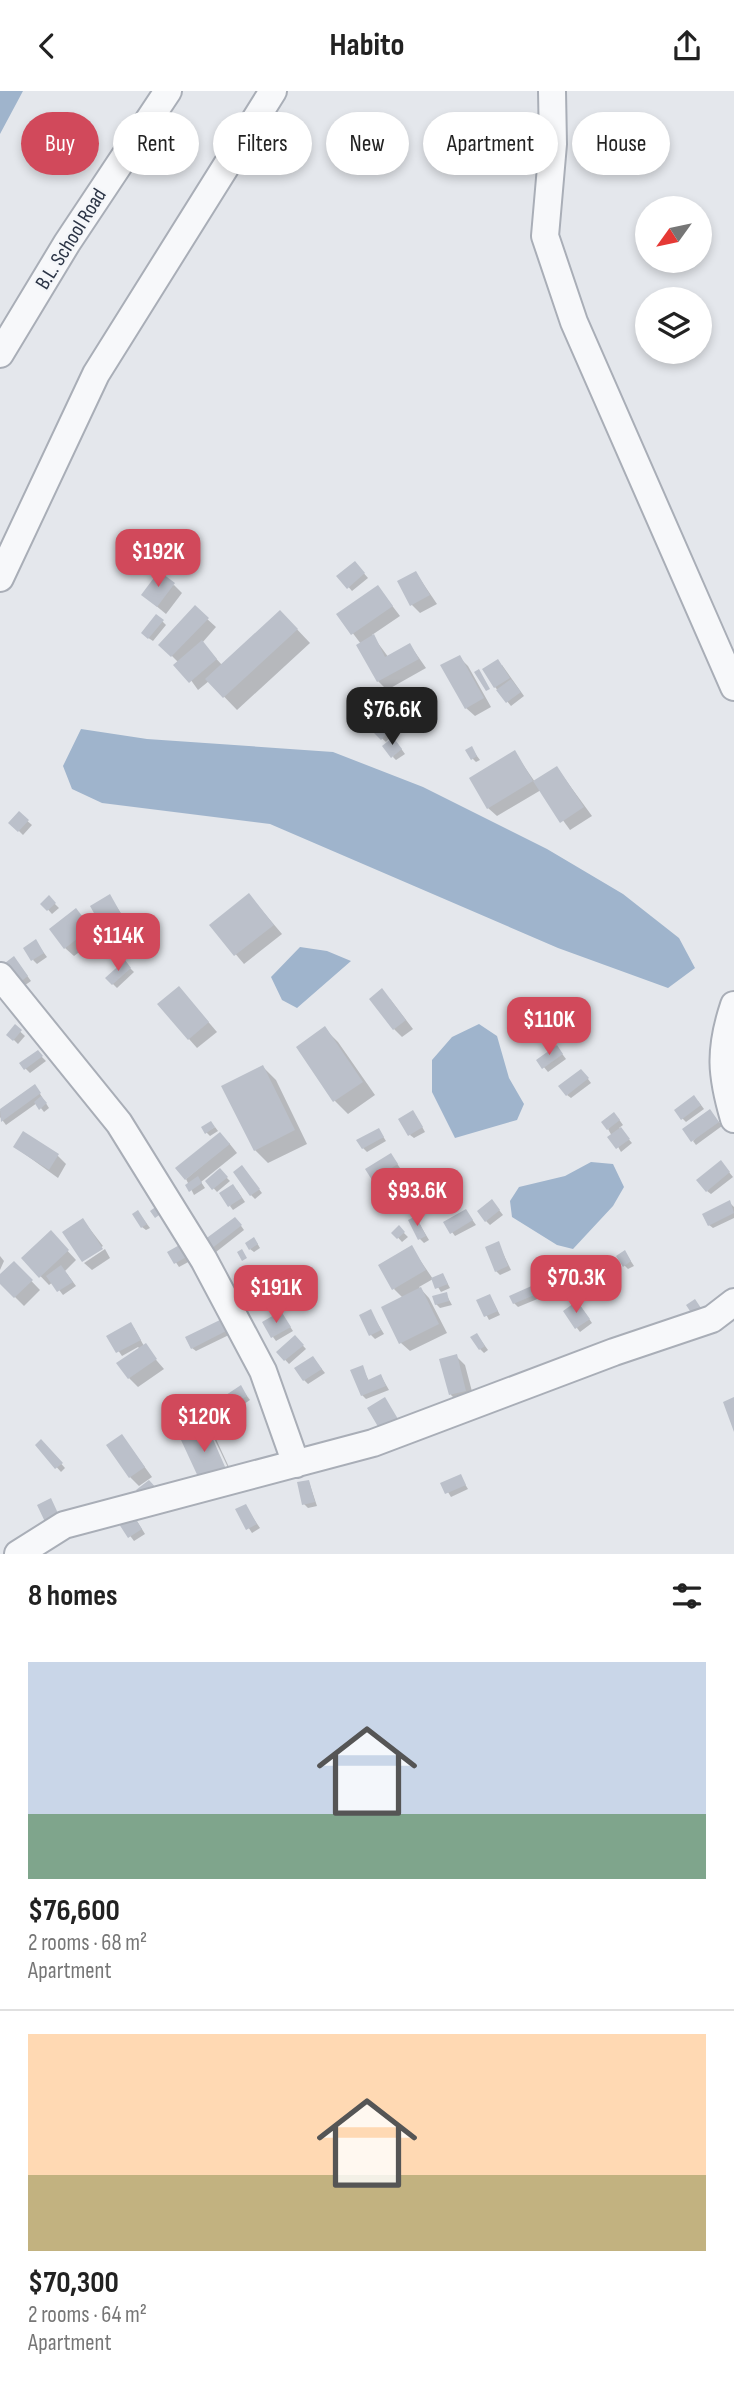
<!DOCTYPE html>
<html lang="en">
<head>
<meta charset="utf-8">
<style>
	:root { --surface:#fff; --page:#f6f6f6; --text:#222; --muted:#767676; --line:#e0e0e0; --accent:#d1495b }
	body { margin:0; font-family:"Sofia Sans Condensed",sans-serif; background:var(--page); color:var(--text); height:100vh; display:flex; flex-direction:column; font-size:26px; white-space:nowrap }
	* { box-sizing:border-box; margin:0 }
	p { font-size:23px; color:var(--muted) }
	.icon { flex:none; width:38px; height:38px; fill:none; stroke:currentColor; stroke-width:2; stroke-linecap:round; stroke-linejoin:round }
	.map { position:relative; height:1463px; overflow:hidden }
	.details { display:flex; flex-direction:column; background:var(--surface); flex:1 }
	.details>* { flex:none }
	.guide { position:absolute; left:21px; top:21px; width:693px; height:63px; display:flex; gap:14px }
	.needle { width:46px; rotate:237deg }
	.fabs { position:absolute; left:635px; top:105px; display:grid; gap:14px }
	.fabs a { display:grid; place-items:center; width:77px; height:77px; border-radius:50%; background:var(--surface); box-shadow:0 4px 10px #0003; font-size:35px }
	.price { position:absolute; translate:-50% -60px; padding:0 16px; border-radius:14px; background:var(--accent); color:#fff; font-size:23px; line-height:46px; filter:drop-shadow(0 2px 4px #0008) }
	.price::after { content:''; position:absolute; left:50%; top:42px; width:21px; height:16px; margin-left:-10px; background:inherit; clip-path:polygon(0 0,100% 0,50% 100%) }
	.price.active { background:#222; color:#fff }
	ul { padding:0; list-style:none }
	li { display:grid; align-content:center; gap:14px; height:371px; padding:0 28px }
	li+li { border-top:2px solid var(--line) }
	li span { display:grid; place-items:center; height:217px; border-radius:0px; color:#555 }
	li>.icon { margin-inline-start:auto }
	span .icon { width:126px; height:126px; fill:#fffc; stroke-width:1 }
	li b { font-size:30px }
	h2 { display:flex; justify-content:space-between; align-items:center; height:84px; padding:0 28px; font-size:30px }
	.pill { padding:0 24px; border-radius:32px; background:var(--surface); box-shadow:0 4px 10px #0003; font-size:24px; line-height:63px }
	.pill.active { background:var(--accent); color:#fff }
	header { display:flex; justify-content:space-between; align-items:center; height:91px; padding:0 28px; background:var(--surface); font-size:32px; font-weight:700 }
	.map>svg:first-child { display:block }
	.water { fill:#9fb4cc }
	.shadow { fill:#0003; fill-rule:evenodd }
	.building { fill:#bbc0ca }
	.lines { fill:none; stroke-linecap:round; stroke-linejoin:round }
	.minor-casing { stroke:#a9aeb7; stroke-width:30 }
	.minor { stroke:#f7f8fa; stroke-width:26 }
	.labels { text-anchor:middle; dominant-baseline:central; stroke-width:5; stroke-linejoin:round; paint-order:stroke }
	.street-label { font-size:21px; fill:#2b3445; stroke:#f4f6f9 }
</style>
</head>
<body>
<header><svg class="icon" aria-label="back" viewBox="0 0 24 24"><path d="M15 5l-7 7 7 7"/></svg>Habito<svg class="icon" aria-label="share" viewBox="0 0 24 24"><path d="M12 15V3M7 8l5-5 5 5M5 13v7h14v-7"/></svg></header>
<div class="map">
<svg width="734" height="1463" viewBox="0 0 734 1463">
	<rect width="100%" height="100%" fill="#e4e7ec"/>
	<!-- water -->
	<path class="water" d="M0,0H23L0,43Z
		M81,638L147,648L333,661L423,696L547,758L623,803L679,847L695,877L668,897L558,857L270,733L102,712L72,698L63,675Z
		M300,856L327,860L351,870L297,917L282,909L271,886Z
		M479,933L497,945L509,987L524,1013L517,1029L455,1047L432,1001V969L452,946Z
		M591,1071L613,1073L624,1096L613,1115L573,1158L557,1154L512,1126L510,1110L519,1096L565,1085Z"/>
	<!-- shadow -->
	<path class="shadow" d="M355,472L368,487L352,500L339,485Z
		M416,482L437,513L420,522L412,514Z
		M174,494L182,502L166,523L143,504Z
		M378,496L400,525L372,544L389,567L410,554L426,577L387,599L378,590L361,553L339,524Z
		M195,517L216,536L202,552L222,574L293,534L310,552L237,619L209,590L198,599L178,571L161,554Z
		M162,530L166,534L153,550L147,546Z
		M459,566L468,575L491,616L475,625L466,617Z
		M502,574L524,605L511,615L495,596Z
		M384,632L394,643L386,651L375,641Z
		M397,652L405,663L396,669L393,666Z
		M471,657L480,669L476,671L473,668Z
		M515,662L535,691L557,677L592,725L570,739L541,699L497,725L488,717Z
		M19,723L32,734L23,744L11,732Z
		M249,804L282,843L244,873L211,834Z
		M110,806L137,846L119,856L110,847Z
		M49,807L59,817L52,823L43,813Z
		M76,820L98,847L74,865L65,857Z
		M39,855L47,866L37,873L33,869Z
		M18,872L31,890L21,897Z
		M125,872L134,881L117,897L108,888Z
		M187,906L217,941L197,957L189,948Z
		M390,908L413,938L402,946L394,938Z
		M15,936L25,945L18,953L8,943Z
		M325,938L338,951L375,1004L348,1023L335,1010Z
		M560,960L566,968L548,981L538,969Z
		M41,965L46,970L30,982L21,973Z
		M263,976L276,989L307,1053L268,1072L255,1059Z
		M585,984L591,992L571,1007L567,1004Z
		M35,995L49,1017L44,1021L37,1012L6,1034L0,1026V1020Z
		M698,1010L704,1018L686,1031L682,1027Z
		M416,1025L425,1041L414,1047L410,1044Z
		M714,1025L722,1035L696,1054L693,1050Z
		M618,1027L623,1034L619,1037L632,1052L621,1061L608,1038Z
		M215,1036L218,1040L210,1045L206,1041Z
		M379,1039L386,1050L367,1061L363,1057Z
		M229,1052L237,1062L201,1091L205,1097L194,1104L186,1088Z
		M15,1056L58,1065L66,1073L58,1087Z
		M394,1068L400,1077L378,1092L368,1079Z
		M724,1075L733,1086L711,1103L707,1100Z
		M220,1080L230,1090L217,1101L208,1091Z
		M246,1081L262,1102L255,1108L251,1104Z
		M237,1099L245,1111L233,1119L230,1115Z
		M729,1111L734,1116V1127L713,1137L709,1134Z
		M496,1115L503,1124L490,1134L486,1130Z
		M466,1120L476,1134L455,1145L452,1141Z
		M138,1121L150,1137L146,1139L142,1136Z
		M416,1127L429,1149L424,1152L420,1148Z
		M83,1129L103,1155L82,1169Z
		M239,1132L244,1139L216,1161L207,1149Z
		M399,1137L408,1146L402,1151L394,1142Z
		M51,1142L76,1169L65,1180L76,1195L63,1204L53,1191L49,1194L23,1167Z
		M257,1152L260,1157L254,1161L250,1158Z
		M498,1152L511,1179L500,1184L496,1180Z
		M182,1154L192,1169L179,1176L169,1161Z
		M411,1156L433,1188L443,1184L450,1197L441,1201L433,1188L419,1196L429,1207L447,1242L410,1260L401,1252L403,1207L394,1198Z
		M105,1158L110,1167L92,1179L84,1172Z
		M625,1161L634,1175L628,1178L624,1174Z
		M0,1165L4,1170L0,1179Z
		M14,1172L40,1199L24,1215L0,1191V1186Z
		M569,1183L574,1191L562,1199L553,1187Z
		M303,1191L306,1195L295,1203L288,1195Z
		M545,1191L552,1202L518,1216L514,1212Z
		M251,1192L266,1208L250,1219L233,1198Z
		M446,1203L452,1214L440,1217L436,1213Z
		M490,1205L500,1224L489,1229L479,1210Z
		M581,1216L592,1232L580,1241L577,1237Z
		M370,1220L384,1243L375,1248L371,1244Z
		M281,1222L293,1240L276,1250L273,1246Z
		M224,1229L233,1242L196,1260L192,1257Z
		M134,1237L144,1255L164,1278L138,1296L129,1287L140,1258L138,1256L122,1265L109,1246Z
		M295,1246L306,1258L289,1273L278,1261Z
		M480,1248L488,1259L484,1262L480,1258Z
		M456,1265L465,1274L474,1308L459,1312L451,1304Z
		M313,1267L325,1282L308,1293L304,1289Z
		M362,1276L369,1290L381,1285L389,1299L366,1308L362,1304Z
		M244,1301L250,1309L232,1321L222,1308Z
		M207,1339L216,1348L234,1387L210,1398ZM210,1347H214L232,1385L228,1387Z
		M122,1345L152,1386L139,1395L130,1386Z
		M41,1350L65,1377L61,1381L37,1354Z
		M460,1385L468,1398L451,1406L443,1393Z
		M309,1391L317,1415L308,1417L304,1413Z
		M245,1415L260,1437L252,1442L237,1419Z
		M137,1430L145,1443L134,1450L122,1434Z"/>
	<!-- building -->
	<path class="building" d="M355,470L365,482L347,498L336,485Z
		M159,480L175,492L157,516L141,504Z
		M416,480L430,504L410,515L397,490Z
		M378,494L393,515L351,544L336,523Z
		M195,514L209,527L171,566L158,554Z
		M280,519L298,538L223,607L205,588Z
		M156,523L164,529L148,548L141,542Z
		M374,543L385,566L410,552L419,568L377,591L356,554Z
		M202,549L217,568L189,592L173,574Z
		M460,564L484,607L465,618L440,574Z
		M498,568L510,587L494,597L482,578Z
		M479,578L490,598L486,600L474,581Z
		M511,588L521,601L506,612L496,599Z
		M384,630L391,638L381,649L373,641Z
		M393,646L402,658L391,667L382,655Z
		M472,655L477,665L471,669L465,659Z
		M515,659L533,690L487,718L469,687Z
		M557,675L584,716L560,732L533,690Z
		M19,720L29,729L18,741L8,732Z
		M249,802L274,834L234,865L209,834Z
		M110,803L129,837L109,849L90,815Z
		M49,804L56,812L47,820L40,813Z
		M76,817L91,837L64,858L49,838Z
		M36,848L44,862L31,870L23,857Z
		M14,865L28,885L15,895L1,875Z
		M125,869L131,877L112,894L105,887Z
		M179,895L209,931L188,949L157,913Z
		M382,897L406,929L393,939L369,908Z
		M15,933L22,939L13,950L6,944Z
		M325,935L363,991L333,1011L296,956Z
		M557,954L563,963L542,978L536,969Z
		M38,959L43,965L24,979L19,972Z
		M263,974L295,1039L254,1060L221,995Z
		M581,978L589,987L566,1005L558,995Z
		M35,993L41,1002L1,1031L0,1018Z
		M694,1004L701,1014L681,1029L674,1019Z
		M41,1005L47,1012L39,1019L34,1011Z
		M710,1018L719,1031L691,1051L682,1038Z
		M413,1019L423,1036L408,1045L398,1028Z
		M614,1021L620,1029L607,1039L601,1031Z
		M211,1030L215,1036L205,1043L201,1036Z
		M621,1036L630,1048L616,1058L607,1046Z
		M379,1037L384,1046L362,1058L356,1049Z
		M23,1040L59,1063L49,1079L13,1056Z
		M220,1041L230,1053L185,1089L175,1077Z
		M391,1062L398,1073L372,1089L365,1078Z
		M721,1069L730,1081L706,1101L696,1089Z
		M242,1074L260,1098L250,1105L233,1081Z
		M220,1077L228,1086L212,1099L205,1090Z
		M198,1085L202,1092L189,1101L185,1094Z
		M233,1093L242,1107L228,1116L219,1102Z
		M492,1108L500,1119L485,1131L477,1120Z
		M730,1109L734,1122L708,1135L702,1123Z
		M161,1112L166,1119L155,1127L150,1120Z
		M466,1118L473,1129L450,1143L443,1131Z
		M138,1119L147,1133L141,1137L132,1123Z
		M416,1125L426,1145L418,1149L408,1129Z
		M235,1126L242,1134L211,1158L204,1149Z
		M83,1127L103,1158L82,1171L62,1141Z
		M399,1134L405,1141L397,1148L391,1142Z
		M51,1139L69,1159L39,1187L21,1167Z
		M254,1146L258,1153L249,1159L245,1152Z
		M499,1150L508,1175L495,1181L485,1156Z
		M183,1152L190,1164L174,1173L167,1161Z
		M412,1154L426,1179L392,1199L378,1174Z
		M242,1158L247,1167L242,1170L237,1161Z
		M625,1159L631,1170L623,1176L616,1165Z
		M14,1170L33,1189L14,1207L0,1193V1183Z
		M61,1174L73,1191L57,1201L46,1185Z
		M565,1177L572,1187L557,1196L551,1187Z
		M443,1182L448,1193L435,1198L431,1187Z
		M299,1185L303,1191L289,1200L286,1194Z
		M247,1186L254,1195L237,1206L231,1198Z
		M545,1189L549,1198L513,1213L509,1205Z
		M421,1196L439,1233L399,1253L381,1216Z
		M258,1197L263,1204L245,1216L240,1209Z
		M447,1201L449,1210L435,1214L432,1205Z
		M490,1203L498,1220L484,1226L476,1209Z
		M695,1208L703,1220L694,1226L686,1214Z
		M577,1210L590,1228L575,1238L563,1220Z
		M371,1218L381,1239L369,1245L359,1224Z
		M281,1220L291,1236L271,1247L262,1231Z
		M224,1227L230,1238L191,1258L185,1246Z
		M131,1231L141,1249L116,1262L106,1245Z
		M477,1242L485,1255L479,1259L470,1246Z
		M295,1244L304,1254L284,1270L276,1261Z
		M146,1252L157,1268L128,1288L116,1272Z
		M457,1263L466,1300L449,1304L439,1268Z
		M313,1265L322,1278L303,1290L294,1277Z
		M363,1274L368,1289L381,1283L386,1295L361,1305L350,1279Z
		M241,1294L247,1305L226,1318L220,1308Z
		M385,1306L398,1328L380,1339L367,1317Z
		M734,1306V1341L723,1311Z
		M208,1337L226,1378L200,1390L181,1349Z
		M122,1343L145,1376L129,1387L106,1354Z
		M41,1348L63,1372L55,1378L35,1354Z
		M461,1383L466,1394L445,1403L440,1392Z
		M149,1389L158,1399L145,1410L136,1399Z
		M309,1389L315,1411L302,1414L297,1391Z
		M51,1407L62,1431L48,1437L37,1414Z
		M246,1413L257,1433L246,1439L235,1418Z
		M133,1424L142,1438L128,1447L119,1433Z"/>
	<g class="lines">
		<!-- minor casing -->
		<g class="minor-casing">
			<path id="minor" d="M552,0L553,53L545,145L574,231L734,596
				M0,263L67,152L168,0
				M0,487L96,283L273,0
				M0,885L119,1032L204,1169L263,1280L296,1373
				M734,914C719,959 721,984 734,1028
				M18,1463L64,1434L373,1352L614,1261L712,1228L734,1211"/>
		</g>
		<!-- minor -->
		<use href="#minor" class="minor"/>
	</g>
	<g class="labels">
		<!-- street labels -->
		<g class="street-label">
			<text transform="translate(71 148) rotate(-58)">B.L. School Road</text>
		</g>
	</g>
</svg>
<div class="fabs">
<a><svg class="needle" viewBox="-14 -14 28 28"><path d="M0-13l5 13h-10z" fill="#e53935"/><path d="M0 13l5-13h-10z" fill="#767676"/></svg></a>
<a><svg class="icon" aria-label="layers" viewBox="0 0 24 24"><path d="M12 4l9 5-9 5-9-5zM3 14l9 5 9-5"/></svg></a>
</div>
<b class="price" style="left:158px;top:498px">$192K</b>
<b class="price active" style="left:392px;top:656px">$76.6K</b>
<b class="price" style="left:118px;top:882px">$114K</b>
<b class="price" style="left:549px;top:966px">$110K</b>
<b class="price" style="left:417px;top:1137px">$93.6K</b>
<b class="price" style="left:576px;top:1224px">$70.3K</b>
<b class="price" style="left:276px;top:1234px">$191K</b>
<b class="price" style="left:204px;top:1363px">$120K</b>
<div class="guide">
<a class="pill active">Buy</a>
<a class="pill">Rent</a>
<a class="pill">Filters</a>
<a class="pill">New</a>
<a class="pill">Apartment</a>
<a class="pill">House</a>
</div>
</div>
<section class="details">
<h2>8 homes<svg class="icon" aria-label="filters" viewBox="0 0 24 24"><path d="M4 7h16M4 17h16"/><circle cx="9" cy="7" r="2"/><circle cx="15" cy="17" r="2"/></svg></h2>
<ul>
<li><span style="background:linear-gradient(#c9d6e8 70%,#7fa58c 0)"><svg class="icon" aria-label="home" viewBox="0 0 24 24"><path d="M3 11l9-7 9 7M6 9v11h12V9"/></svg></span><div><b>$76,600</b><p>2 rooms · 68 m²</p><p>Apartment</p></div></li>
<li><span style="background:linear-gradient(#ffd9b3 65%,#c2b280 0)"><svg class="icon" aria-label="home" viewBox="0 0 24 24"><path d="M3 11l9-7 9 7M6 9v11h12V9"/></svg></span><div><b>$70,300</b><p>2 rooms · 64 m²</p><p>Apartment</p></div></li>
</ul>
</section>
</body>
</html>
